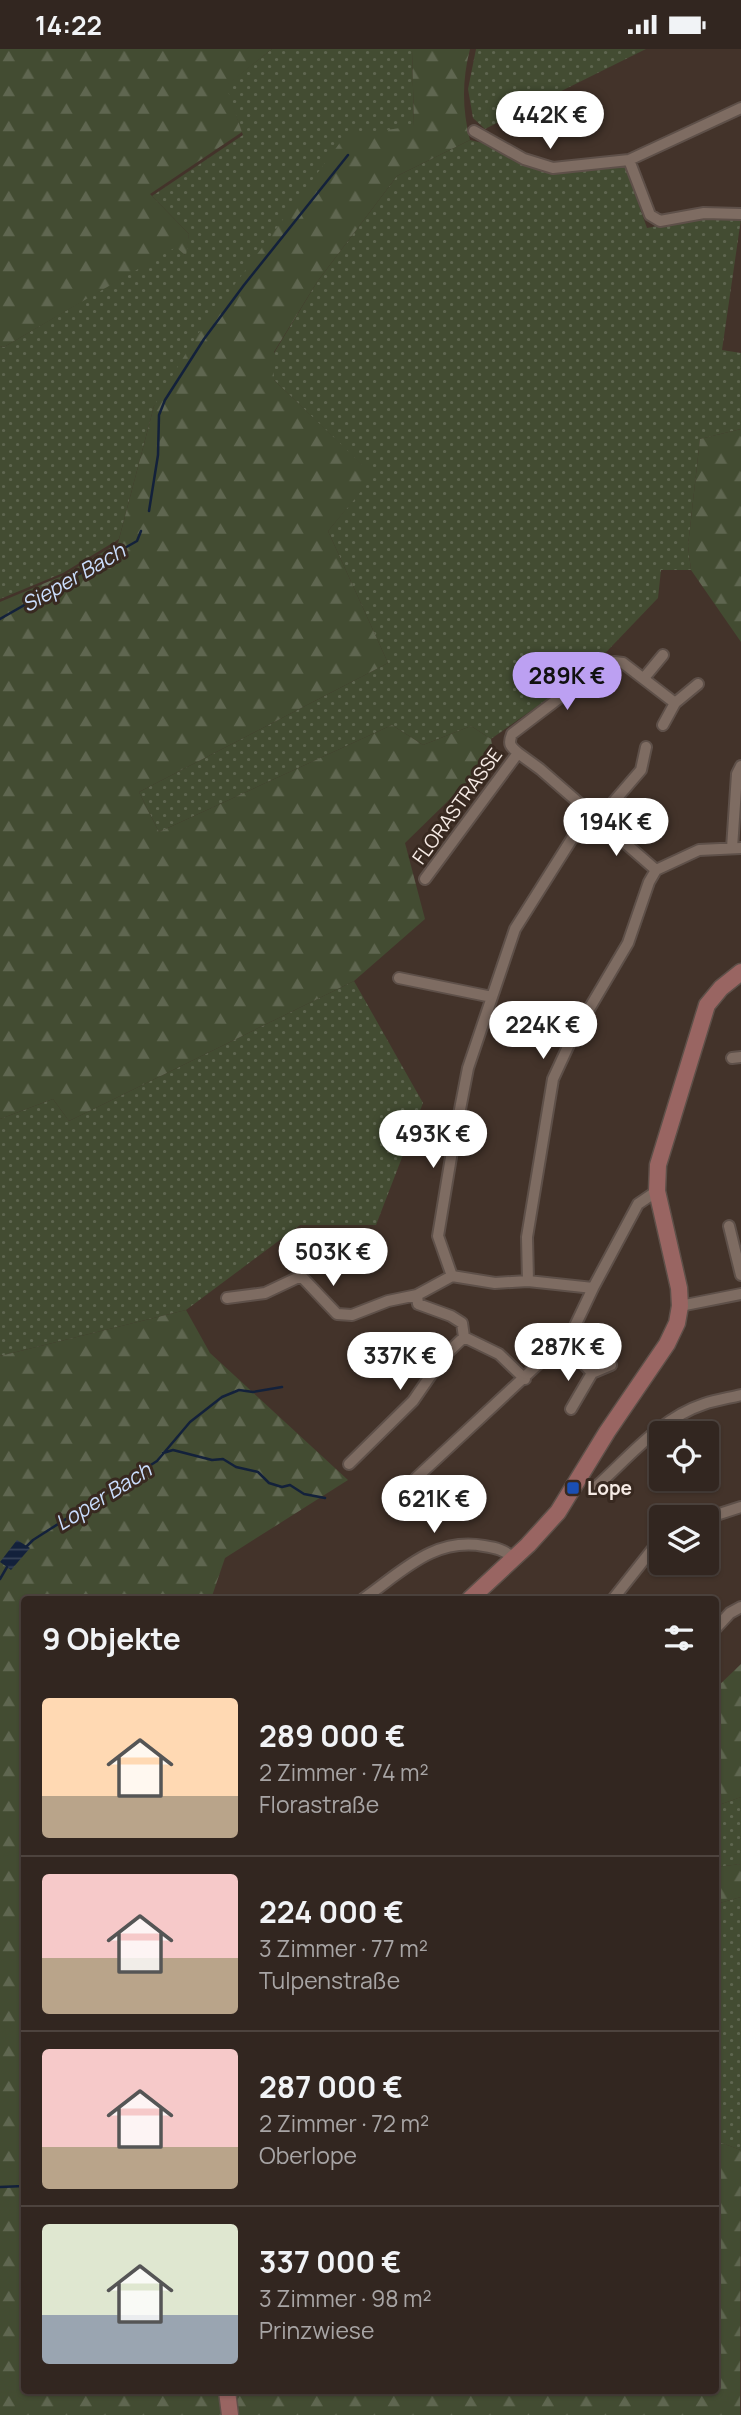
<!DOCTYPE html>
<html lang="de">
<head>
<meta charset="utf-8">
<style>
	:root { --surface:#322620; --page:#3a2e29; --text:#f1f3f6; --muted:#a8a5a5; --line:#4d433e; --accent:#bca0f2 }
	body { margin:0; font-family:Manrope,sans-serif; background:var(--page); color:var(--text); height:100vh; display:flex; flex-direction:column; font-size:26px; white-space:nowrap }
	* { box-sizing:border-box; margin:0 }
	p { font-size:23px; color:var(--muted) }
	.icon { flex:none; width:38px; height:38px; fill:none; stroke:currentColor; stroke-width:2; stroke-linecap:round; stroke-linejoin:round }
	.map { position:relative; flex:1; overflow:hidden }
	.side { position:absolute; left:21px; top:1547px; width:698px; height:798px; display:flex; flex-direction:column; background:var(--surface); border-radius:7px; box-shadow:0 2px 5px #0004,0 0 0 2px var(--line) }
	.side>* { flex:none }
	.fabs { position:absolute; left:649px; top:1372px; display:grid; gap:14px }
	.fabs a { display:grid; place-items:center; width:70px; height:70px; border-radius:7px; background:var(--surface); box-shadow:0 2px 5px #0004,0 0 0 2px var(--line); font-size:35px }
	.price { position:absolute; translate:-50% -60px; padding:0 16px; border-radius:24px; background:#fff; color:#222; font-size:23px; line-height:46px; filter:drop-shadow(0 2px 4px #0008) }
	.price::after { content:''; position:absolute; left:50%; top:42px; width:21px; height:16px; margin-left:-10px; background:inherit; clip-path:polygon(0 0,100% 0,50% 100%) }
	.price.current { background:var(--accent); color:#111 }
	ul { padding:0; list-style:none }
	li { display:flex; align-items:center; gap:21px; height:175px; padding:0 21px }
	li+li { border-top:2px solid var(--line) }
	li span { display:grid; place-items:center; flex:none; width:196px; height:140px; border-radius:7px; color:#555 }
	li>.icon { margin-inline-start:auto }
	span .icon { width:84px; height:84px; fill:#fffc; stroke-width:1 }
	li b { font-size:30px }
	h2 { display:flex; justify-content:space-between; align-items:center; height:84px; padding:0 21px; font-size:30px }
	.status { display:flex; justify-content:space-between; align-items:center; height:49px; padding:0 35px; background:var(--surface); direction:ltr }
	.status svg { height:19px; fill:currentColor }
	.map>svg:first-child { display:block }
	.grass { fill:url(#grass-dots) }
	.forest { fill:url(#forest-firs) }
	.water { fill:url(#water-rules) }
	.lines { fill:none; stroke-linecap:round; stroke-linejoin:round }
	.stream { stroke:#13213b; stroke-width:2.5 }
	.street-casing { stroke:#5e5049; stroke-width:14 }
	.secondary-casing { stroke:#5e5049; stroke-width:19 }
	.street { stroke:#7e6c62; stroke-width:10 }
	.secondary { stroke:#996562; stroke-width:16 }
	.transit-dot { fill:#1a4fb4; stroke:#382920; stroke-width:2.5 }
	.labels { text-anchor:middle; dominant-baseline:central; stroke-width:6; stroke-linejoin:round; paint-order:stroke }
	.street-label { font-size:19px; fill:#f6ebe5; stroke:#382920 }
	.poi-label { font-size:19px; font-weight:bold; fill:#f6ebe5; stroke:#382920; text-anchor:start }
	.water-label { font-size:21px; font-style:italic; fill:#caddfd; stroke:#382920 }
</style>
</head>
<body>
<div class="status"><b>14:22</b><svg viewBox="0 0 49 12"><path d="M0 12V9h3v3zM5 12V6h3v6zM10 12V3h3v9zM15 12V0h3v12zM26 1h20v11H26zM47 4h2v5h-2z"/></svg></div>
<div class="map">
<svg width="741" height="2366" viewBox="0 0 741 2366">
	<defs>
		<pattern id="grass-dots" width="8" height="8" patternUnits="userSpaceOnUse" patternTransform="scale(1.75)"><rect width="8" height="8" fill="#434c32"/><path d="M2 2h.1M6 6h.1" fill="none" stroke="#5f6650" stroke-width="1.8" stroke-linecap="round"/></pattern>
		<pattern id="forest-firs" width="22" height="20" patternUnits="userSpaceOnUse" patternTransform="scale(1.75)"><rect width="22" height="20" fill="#434c32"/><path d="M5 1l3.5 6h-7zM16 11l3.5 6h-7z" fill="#5f6650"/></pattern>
		<pattern id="water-rules" width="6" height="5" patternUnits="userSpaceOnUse" patternTransform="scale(1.75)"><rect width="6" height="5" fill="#13213b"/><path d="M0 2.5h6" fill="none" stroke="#364157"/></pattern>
	</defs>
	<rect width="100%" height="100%" fill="#43332a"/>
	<!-- grass -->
	<path class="grass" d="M272,0H412L414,78L154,357L119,490L63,524L0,550V297L4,298L176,197L185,206L189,185L152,147L243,86L225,37Z
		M476,0H646L485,80L473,69L468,40Z
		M470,91L495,97L553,124L625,117L647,179L703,168L741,170L722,301L741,304V380L700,390L688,497L691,521H661L658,549L590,620L491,690L471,677L423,696L392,676L159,783L139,743L388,614L328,482L373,427L274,331V304L317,233L397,127Z
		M354,932L423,1054L376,1176H300L186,1261L0,1307V1070L53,1050L69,1072Z
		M741,1748V1815L716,1818V1757Z
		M741,1848V2101L716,2092V1855Z"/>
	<!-- forest -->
	<path class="forest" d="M0,0H272L226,37L242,83L150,145L189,185L186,207L176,198L4,298L0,297Z
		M412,0H470C462,31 462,60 470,91L397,127L317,233L274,303V331L374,427L328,482L388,614L139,743L159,783L392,676L423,696L471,677L491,690L494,707L405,794L425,870L354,932L69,1072L53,1050L0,1070V553L64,526L118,494L154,357L197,286L345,87L414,77Z
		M741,380V593L691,521L688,497L700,390Z
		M186,1261L210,1304L348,1431L225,1509L211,1550H24V2342H716V2092L741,2101L740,2366H0V1307Z
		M741,1615V1748L716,1757V1639Z
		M741,1815V1848L716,1855V1818Z"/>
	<!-- water -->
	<path class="water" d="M17,1491L30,1499L11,1521L0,1513Z"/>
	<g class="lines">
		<!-- stream -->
		<path class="stream" d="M149,462L158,406L159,366L165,351L204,290L244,236L348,106
			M0,570L137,492L141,482
			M163,1404L173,1401L212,1411L223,1410L236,1418L258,1423L269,1434L282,1438L290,1436L304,1445L325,1449
			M26,1498L33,1491L157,1412L190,1373L222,1348L239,1341L253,1343L282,1338
			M0,1530L7,1518
			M0,2138L24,2137"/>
		<!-- street casing -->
		<g class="street-casing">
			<path id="street" d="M474,82L524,110L553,119L629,111L741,59
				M629,111L650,166L660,172L704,164L741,165
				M644,629L663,606
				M663,676L675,654
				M646,698L641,721L597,772L573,788L515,880L468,1019L452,1102L438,1187L452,1227L495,1234L528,1232L593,1239L638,1155L657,1142
				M518,704C510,697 508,695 512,685L558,650L614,613L623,614L675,654L698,635
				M732,799L737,725L741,717
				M656,821L699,801L741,799
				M425,830L518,704L540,720L656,821
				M399,929L492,948
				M732,1009L741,1008
				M729,1177L741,1226
				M528,1232L527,1188L553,1030L572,989L628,894L649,833L656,821
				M417,1246L418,1255L451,1267L462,1274L464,1288L499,1305L525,1330
				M227,1249L265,1244L301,1227L337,1265L352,1266L388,1252L417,1246L452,1227
				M680,1257L741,1245
				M563,1292L592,1324L611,1316
				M571,1360L592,1324
				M349,1415L413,1352L444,1307L464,1288
				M416,1429L563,1292L574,1279L593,1239
				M597,1437C629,1408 661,1369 704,1355C716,1351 729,1349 741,1346
				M707,1469L741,1458
				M363,1550C402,1523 433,1488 484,1497C497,1499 504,1501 514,1509
				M613,1550L651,1502L662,1494
				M716,1579L730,1564L741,1558"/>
		</g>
		<!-- secondary casing -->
		<g class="secondary-casing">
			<path id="secondary" d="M470,1550L528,1496L558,1463L607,1383L667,1295L677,1274L680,1257L679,1239L657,1142L658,1116L707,956L721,939L741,923
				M227,2342L230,2366"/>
		</g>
		<!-- street -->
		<use href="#street" class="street"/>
		<!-- secondary -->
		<use href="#secondary" class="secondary"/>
	</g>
	<!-- markers -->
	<rect class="transit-dot" x="566" y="1432" width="14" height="14" rx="3.5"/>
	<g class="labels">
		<!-- street labels -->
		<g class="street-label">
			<text transform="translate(457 757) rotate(-54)">FLORASTRASSE</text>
		</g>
		<!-- poi labels -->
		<g class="poi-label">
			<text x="587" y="1439">Lope</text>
		</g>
		<!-- water labels -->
		<g class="water-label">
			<text transform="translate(73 528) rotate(-30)">Sieper Bach</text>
			<text transform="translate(103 1447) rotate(-32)">Loper Bach</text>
		</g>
	</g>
</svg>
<div class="fabs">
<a><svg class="icon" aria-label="locate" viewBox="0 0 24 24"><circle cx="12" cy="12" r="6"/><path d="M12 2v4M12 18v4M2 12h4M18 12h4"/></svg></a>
<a><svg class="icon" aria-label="layers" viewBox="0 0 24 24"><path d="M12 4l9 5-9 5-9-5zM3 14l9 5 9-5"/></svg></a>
</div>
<b class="price" style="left:550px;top:102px">442K €</b>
<b class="price current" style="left:567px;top:663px">289K €</b>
<b class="price" style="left:616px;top:809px">194K €</b>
<b class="price" style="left:543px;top:1012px">224K €</b>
<b class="price" style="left:433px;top:1121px">493K €</b>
<b class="price" style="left:333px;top:1239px">503K €</b>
<b class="price" style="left:568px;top:1334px">287K €</b>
<b class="price" style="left:400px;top:1343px">337K €</b>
<b class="price" style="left:434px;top:1486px">621K €</b>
<section class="side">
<h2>9 Objekte<svg class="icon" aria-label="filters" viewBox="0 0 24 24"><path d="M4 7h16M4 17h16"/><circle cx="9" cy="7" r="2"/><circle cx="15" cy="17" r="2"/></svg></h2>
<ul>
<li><span style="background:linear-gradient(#ffd9b3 70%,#b9a48a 0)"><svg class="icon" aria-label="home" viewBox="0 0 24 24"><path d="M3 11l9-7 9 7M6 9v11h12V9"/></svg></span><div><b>289 000 €</b><p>2 Zimmer · 74 m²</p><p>Florastraße</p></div></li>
<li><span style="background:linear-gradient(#f6c9c9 60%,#b9a48a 0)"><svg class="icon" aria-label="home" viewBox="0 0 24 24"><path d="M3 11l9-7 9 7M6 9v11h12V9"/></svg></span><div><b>224 000 €</b><p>3 Zimmer · 77 m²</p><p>Tulpenstraße</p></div></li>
<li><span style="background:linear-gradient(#f6c9c9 70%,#b9a48a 0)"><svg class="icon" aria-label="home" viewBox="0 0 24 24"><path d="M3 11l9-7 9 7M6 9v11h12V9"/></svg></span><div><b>287 000 €</b><p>2 Zimmer · 72 m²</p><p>Oberlope</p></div></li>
<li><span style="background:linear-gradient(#dfe7d0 65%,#9aa5b1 0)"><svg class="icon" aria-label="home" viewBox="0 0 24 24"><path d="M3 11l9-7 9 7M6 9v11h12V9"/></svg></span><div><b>337 000 €</b><p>3 Zimmer · 98 m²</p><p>Prinzwiese</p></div></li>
</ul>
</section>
</div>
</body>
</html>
